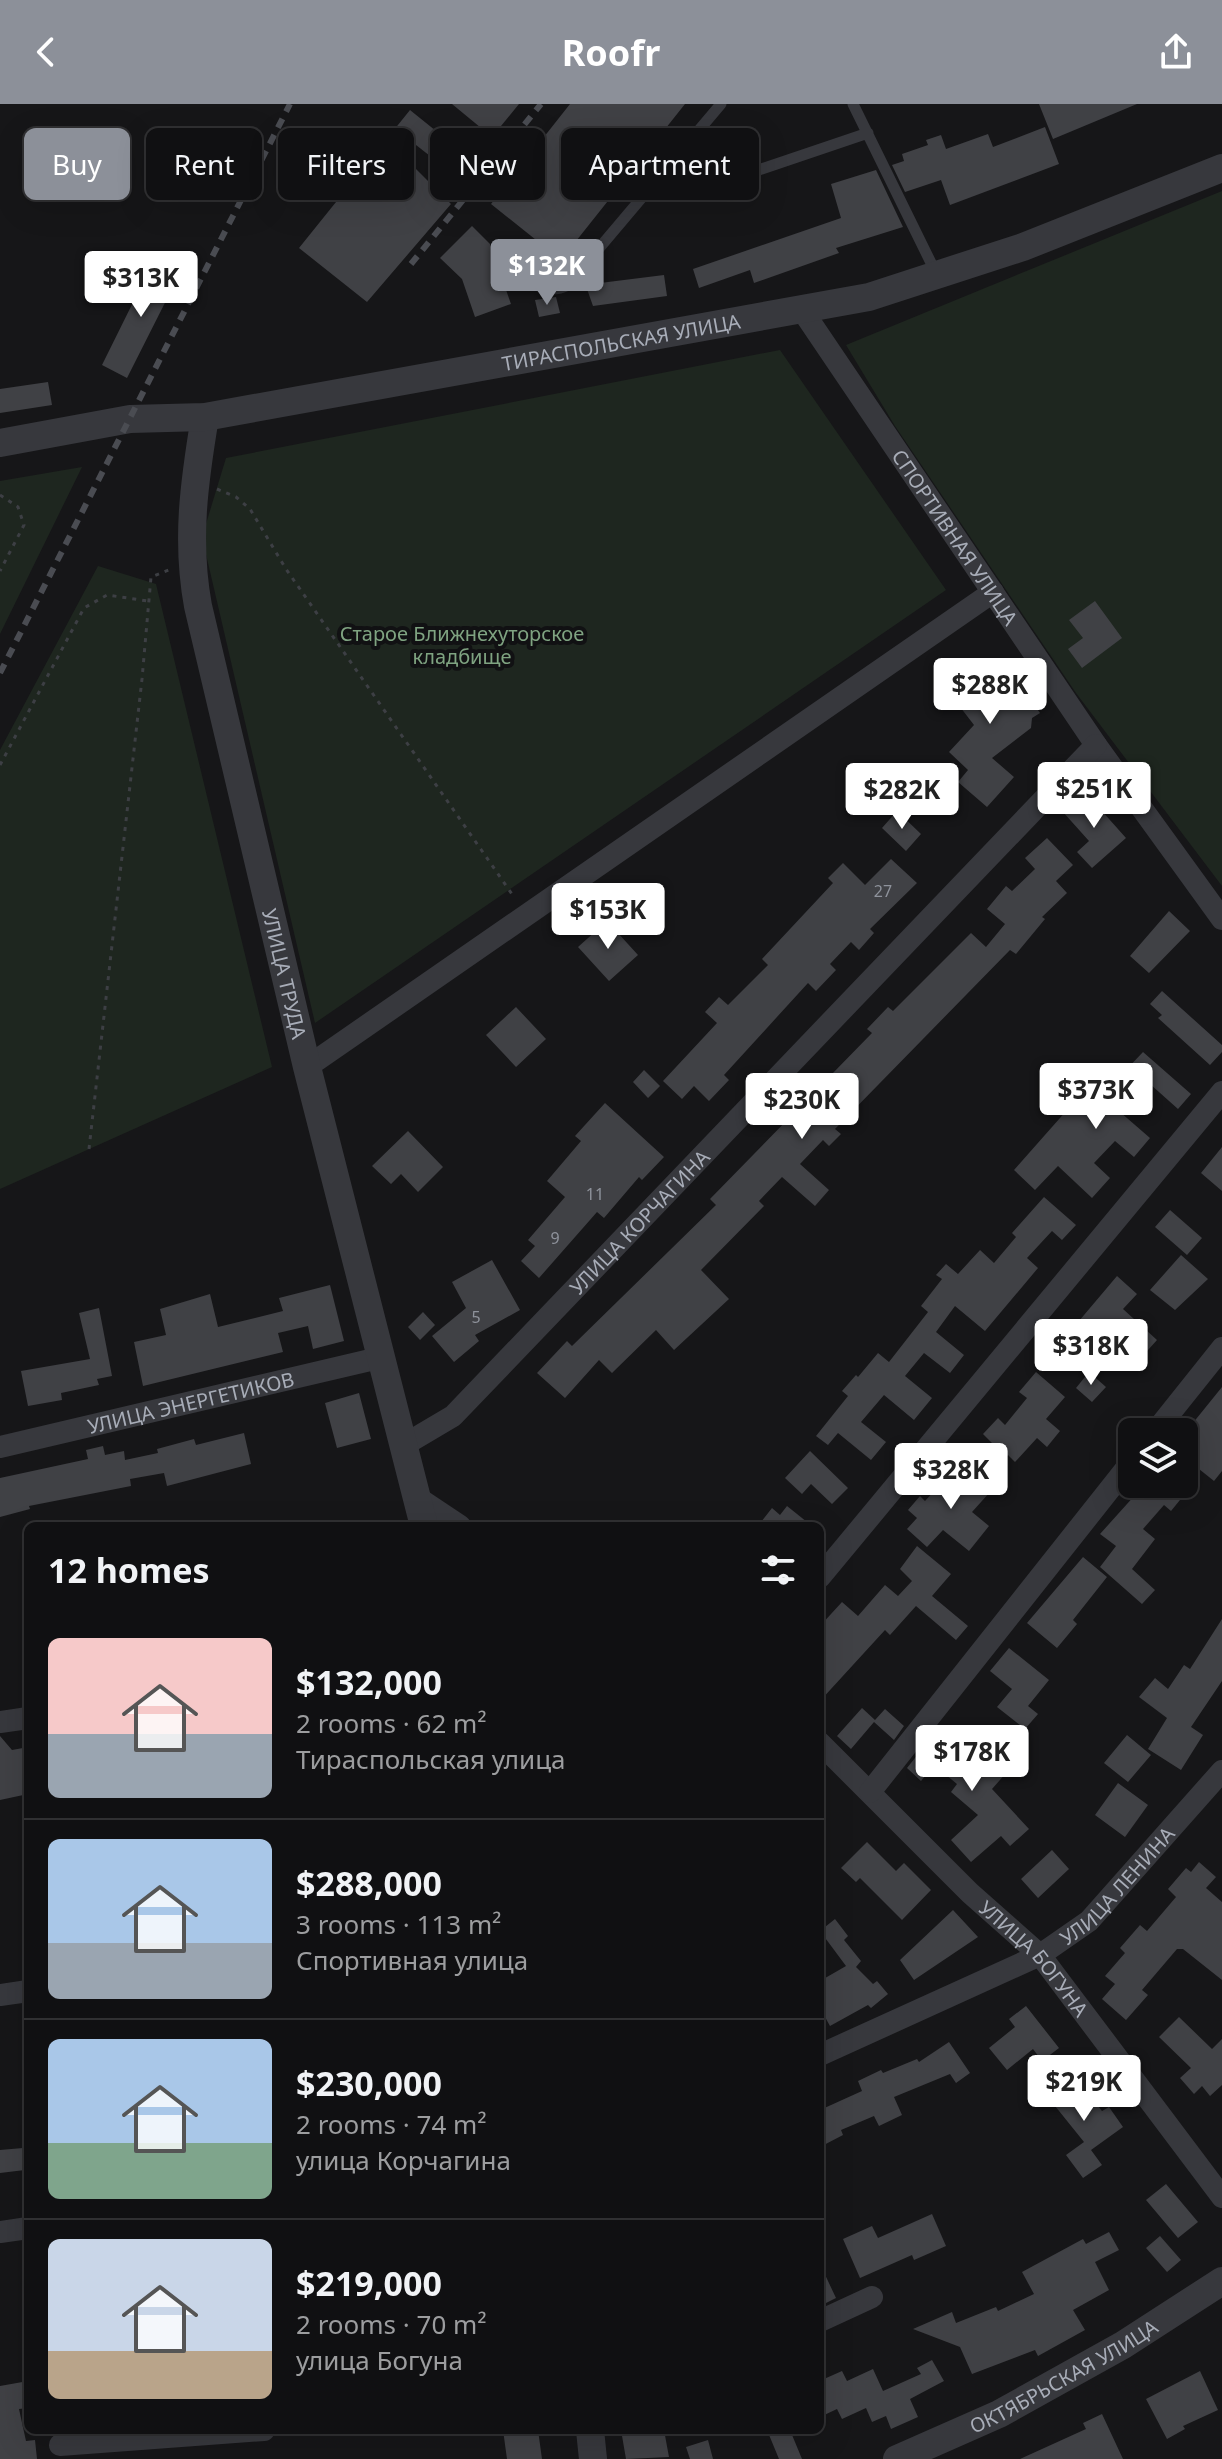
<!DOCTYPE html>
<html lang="en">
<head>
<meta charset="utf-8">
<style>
	:root { --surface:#101012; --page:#1e1e20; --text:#f1f3f6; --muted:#9c9d9f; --line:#303032; --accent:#8c9099 }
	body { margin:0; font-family:"Noto Sans",sans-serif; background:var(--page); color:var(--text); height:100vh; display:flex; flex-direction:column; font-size:30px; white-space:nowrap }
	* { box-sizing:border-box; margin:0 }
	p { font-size:26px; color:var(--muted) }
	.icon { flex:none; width:44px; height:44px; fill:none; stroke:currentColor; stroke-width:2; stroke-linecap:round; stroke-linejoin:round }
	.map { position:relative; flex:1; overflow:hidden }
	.sheet { position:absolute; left:24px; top:1418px; width:800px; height:912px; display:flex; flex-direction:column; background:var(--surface); border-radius:12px; box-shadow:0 8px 32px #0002,0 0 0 2px var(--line) }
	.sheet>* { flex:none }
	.hud { position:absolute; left:24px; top:24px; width:800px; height:72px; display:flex; gap:16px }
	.fabs { position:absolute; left:1118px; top:1314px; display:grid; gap:16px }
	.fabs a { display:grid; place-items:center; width:80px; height:80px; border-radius:12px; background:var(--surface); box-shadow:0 8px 32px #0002,0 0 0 2px var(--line); font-size:40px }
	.price { position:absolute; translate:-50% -68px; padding:0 18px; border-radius:8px; background:#fff; color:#222; font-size:26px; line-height:52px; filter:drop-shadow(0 2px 4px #0008) }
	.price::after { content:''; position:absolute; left:50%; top:48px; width:24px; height:18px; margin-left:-12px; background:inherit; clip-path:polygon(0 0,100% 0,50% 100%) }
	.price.active { background:var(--accent); color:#fff }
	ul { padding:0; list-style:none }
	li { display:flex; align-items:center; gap:24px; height:200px; padding:0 24px }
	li+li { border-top:2px solid var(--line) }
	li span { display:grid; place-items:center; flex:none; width:224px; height:160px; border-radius:12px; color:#555 }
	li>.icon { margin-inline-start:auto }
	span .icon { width:96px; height:96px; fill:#fffc; stroke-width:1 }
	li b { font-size:34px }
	h2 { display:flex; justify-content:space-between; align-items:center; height:96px; padding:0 24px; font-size:34px }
	.tag { padding:0 28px; border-radius:12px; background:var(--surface); box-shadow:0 8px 32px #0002,0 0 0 2px var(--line); font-size:28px; line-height:72px }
	.tag.active { background:var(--accent); color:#fff }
	header { display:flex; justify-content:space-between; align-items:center; height:104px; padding:0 24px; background:var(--accent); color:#fff; font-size:36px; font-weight:700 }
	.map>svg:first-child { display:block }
	.green { fill:#1e261f }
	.building { fill:#404145 }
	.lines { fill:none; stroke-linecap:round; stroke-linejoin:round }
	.path { stroke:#3d3f44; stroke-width:3; stroke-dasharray:4 6; stroke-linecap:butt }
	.service { stroke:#37383d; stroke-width:11 }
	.minor { stroke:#37383d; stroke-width:22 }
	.tertiary { stroke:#37383d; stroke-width:28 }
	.rail { stroke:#4a4c52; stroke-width:6; stroke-dasharray:10 8; stroke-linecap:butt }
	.labels { text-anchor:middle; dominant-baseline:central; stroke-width:8; stroke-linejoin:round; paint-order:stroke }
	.number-label { font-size:16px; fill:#8e929b }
	.street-label { font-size:20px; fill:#a8adb8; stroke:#111113 }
	.park-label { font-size:20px; fill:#7fa381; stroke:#111113 }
</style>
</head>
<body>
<header><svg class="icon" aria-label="back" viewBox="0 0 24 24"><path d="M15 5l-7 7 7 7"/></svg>Roofr<svg class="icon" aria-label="share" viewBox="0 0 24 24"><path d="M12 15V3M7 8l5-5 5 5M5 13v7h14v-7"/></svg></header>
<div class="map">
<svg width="1222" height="2355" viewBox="0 0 1222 2355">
	<rect width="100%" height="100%" fill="#161618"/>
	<!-- green -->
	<path class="green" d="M1222,87V782L1076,589L895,322L846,241Z
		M780,246L946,486L315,919L202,433L226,354Z
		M82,363L0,530V377Z
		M98,462L156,480L272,963L0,1085V646Z"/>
	<!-- building -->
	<path class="building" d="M452,0H519L492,33Z
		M570,0H685L561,156L491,100Z
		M1039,0H1137L1053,35Z
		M410,6L467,52L465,56L478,67L467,81L416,41L405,54L451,100L367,198L299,144Z
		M1045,23L1059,60L950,101L941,76L905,88L892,61L904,57L902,50L928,41L926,36L941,31L946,45L988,30L993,43Z
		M876,66L903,123L836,144L839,149L754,179L750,166L699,184L693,165L841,114L831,80Z
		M472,122L490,140L511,200L475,213L462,175L440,154Z
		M154,156L180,169L127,274L102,261Z
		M664,171L667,192L593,202L587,185L595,183L592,180Z
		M556,193L560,209L539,213L535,196Z
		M48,278L52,301L0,309V285Z
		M1095,497L1122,534L1082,564L1068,545L1083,534L1069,516Z
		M1000,554L1040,609L1032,614L1031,624L992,654L1014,673L987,703L958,678L968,666L949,648L974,621L954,595L960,590L951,579L981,557L992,560Z
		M1085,688L1126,734L1092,764L1077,748L1089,737L1063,708Z
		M897,707L921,730L906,747L882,724Z
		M1047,734L1073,761L1056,777L1067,789L1042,813L1045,815L1016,850L1010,846L835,1025L841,1030L829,1042L823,1036L800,1060L829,1086L815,1102L782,1073L759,1097L764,1102L701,1166L729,1195L674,1246L656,1226L612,1269L599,1256L565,1294L537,1269L567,1237L572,1242L716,1101L710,1095L872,929L867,925L888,903L893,907L971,829L986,843L1005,820L987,805L1006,782L1012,787L1035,765L1025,754Z
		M891,755L917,779L870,825L874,829L859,846L851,838L830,860L836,866L816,887L808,879L724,971L729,976L709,997L694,982L682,995L663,977L717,919L705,908L719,893L728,901L768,861L762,855L833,779L828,774L843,759L865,781Z
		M1169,807L1190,827L1149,869L1130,852Z
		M607,817L638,851L609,877L578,843Z
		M1162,887L1222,941V948L1210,961L1158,914L1162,911L1150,900Z
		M516,903L546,935L516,963L486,931Z
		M1143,948L1191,990L1178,1005L1141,972L1112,1001L1150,1034L1134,1053L1115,1037L1094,1059L1110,1074L1092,1094L1058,1062L1035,1086L1014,1066L1075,997L1082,1003L1099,982L1106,987Z
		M644,966L660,982L648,994L633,978Z
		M605,999L664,1053L642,1076L639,1073L604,1114L597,1108L539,1174L521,1157L535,1142L528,1136L565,1093L547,1077L581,1037L575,1032Z
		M408,1027L443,1063L418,1088L401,1070L391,1080L372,1062Z
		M1222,1043V1087L1201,1069Z
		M1044,1093L1076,1121L1062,1136L1052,1127L1027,1154L1038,1164L985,1227L955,1202L936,1228L964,1251L950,1269L924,1249L905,1272L932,1294L914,1316L884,1291L861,1318L886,1338L871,1356L838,1329L828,1341L816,1332L848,1292L842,1287L856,1271L858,1273L878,1249L889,1258L928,1208L921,1202L942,1175L936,1171L946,1160L958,1170L980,1146L994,1159L1016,1133L1012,1129Z
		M1170,1106L1202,1134L1187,1151L1155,1123Z
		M1181,1151L1208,1175L1175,1206L1150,1186Z
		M492,1156L520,1206L475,1231L479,1237L454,1258L432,1232L466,1204L452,1178Z
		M1117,1172L1137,1190L1123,1205L1157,1236L1139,1256L1114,1234L1085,1267L1057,1243Z
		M330,1181L344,1237L313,1245L308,1222L278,1229L283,1248L143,1282L134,1238L166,1231L160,1205L210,1190L218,1223L283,1207L279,1194Z
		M99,1204L112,1272L97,1275L99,1281L61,1289L62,1296L28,1302L21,1267L90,1255L79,1209Z
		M423,1208L435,1221L420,1236L408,1223Z
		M1036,1268L1065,1293L1046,1315L1060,1327L1047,1343L1037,1334L1015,1358L1008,1351L1002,1358L989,1346L994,1341L983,1330L998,1314L1005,1321L1027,1294L1019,1288Z
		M1089,1268L1106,1283L1092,1298L1076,1284Z
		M1222,1283V1367L1214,1377L1184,1353V1330Z
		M359,1289L371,1335L337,1344L325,1299Z
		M244,1329L251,1360L167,1382L164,1369L130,1375L131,1382L29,1402L30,1405L0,1413V1374L88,1355L86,1346L103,1342L105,1351L124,1347L125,1356L158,1349L157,1345L194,1335L196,1341Z
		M810,1347L848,1384L832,1400L811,1380L802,1390L785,1374Z
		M959,1360L990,1388L972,1408L989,1422L969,1447L943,1426L927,1443L907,1425L917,1414L908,1406L920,1392L925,1397Z
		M1145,1380H1193L1171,1407L1164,1401L1143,1425L1155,1435L1132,1465L1155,1486L1142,1500L1100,1463L1116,1442L1100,1430Z
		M787,1402L812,1422H758L772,1404L780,1411Z
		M917,1442L951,1470L932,1492L968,1522L956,1536L916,1502L890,1531L885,1526L820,1597V1522L842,1498L858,1512L885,1481L898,1492L912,1477L900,1465Z
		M1083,1453L1107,1473L1073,1516L1077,1520L1057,1544L1027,1519Z
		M1222,1515V1577L1191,1623L1203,1631L1181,1666L1148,1645L1167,1614L1139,1593L1155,1574L1168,1585L1184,1561L1190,1565Z
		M1009,1544L1049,1576L1028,1602L1038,1610L1025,1625L997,1603L1012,1585L990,1567Z
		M862,1604L875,1616L885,1605L904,1622L894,1636L874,1618L851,1645L837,1632Z
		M938,1625L969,1652L978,1642L1007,1668L992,1685L1029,1725L1010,1742L1001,1732L971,1758L951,1736L978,1711L951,1688L957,1680L934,1661L921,1677L907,1664Z
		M1127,1631L1151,1651L1128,1678L1104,1659Z
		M0,1632L12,1646L23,1644L28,1690L0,1696Z
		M1118,1679L1148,1701L1125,1733L1095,1711Z
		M867,1738L896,1767L904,1759L931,1786L902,1816L860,1774L856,1778L841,1764Z
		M1052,1746L1069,1765L1038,1794L1021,1775Z
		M1199,1758L1216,1773L1206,1784L1222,1798V1876L1183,1845H1177L1142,1886L1148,1891L1126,1916L1102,1895L1115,1880L1105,1872L1125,1849L1120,1844L1140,1821L1147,1827L1176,1793L1168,1785L1186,1764L1191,1768Z
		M953,1806L978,1833L914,1876L900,1856Z
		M835,1815L848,1832L844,1836L861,1857L856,1863L873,1880L877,1877L888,1890L871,1904L868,1901L830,1922L820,1904V1877L846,1862L820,1827Z
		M1026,1902L1059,1944L1042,1957L1033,1945L1007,1966L989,1944L1015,1923L1009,1915Z
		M1179,1913L1212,1945L1222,1935V1981L1210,1992L1202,1982L1194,1990L1180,1974L1191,1964L1159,1933Z
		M949,1938L970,1969L956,1979L950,1970L894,1993L902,2011L879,2022L874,2012L841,2026L843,2031L820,2043V2006L862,1987L858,1977L881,1966L883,1969L917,1955L919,1958Z
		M1074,1972L1102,2007L1109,2003L1123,2023L1091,2046L1102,2061L1083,2074L1066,2051L1084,2038L1047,1992Z
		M23,2044L25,2066L0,2069V2046Z
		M1166,2080L1198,2118L1178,2134L1146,2096Z
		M932,2110L946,2142L914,2156L912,2151L860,2174L843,2135L872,2122L878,2134Z
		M1109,2128L1119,2146L1095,2158L1109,2186L1073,2206L1085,2226L1038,2252L1035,2246L972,2270L960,2243L913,2225L952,2208L956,2219L996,2203L998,2207L1034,2190L1022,2168L1083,2135L1086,2140Z
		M1160,2132L1181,2156L1167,2168L1146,2144Z
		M820,2160L836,2194L820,2202Z
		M932,2256L944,2277L910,2295L918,2313L891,2325L886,2312L872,2318L866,2304L842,2315L837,2305L820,2313V2283L826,2280L824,2275L842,2267L847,2277L873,2265L883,2287L921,2270L917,2264Z
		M1200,2267L1218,2306L1183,2322L1185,2325L1167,2335L1146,2295Z
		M28,2277V2304L19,2305L26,2337L35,2336L37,2355H0V2282Z
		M1102,2310L1123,2355H1020L1086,2325L1083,2319Z
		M503,2326H538L542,2355H507Z
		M621,2326H664L669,2353L626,2355Z
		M767,2326H790L802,2355H779Z
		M708,2336L713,2355H690L686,2343Z"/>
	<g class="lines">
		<!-- path -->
		<path class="path" d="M217,385L236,393L250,405L286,465L514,793
			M0,391L18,403L24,421L0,467
			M0,661L84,504L107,491L148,497
			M89,1045L142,575L151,473L171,465"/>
		<!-- service -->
		<path class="service" d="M853,0L936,169
			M675,55L708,77H726L868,29
			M505,157C525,173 542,194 568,181L721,0"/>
		<!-- minor -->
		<g class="minor">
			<path id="s1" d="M802,206L1096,641L1222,815"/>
			<path d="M307,963L993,488"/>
			<path d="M1155,1328L1222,1244"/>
			<path id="s2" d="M404,1341L453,1312L1096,641"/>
			<path id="s3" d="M0,1343L383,1253"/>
			<path d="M418,1394L460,1422"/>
			<path d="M820,1473L1222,988"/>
			<path d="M0,1618L28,1614"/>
			<path id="s4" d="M820,1639L970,1789L1040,1851L1222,2093"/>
			<path d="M870,1688L1132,1357"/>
			<path d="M0,1891L28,1887"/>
			<path id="s5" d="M820,1951L1040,1851L1089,1817L1222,1667"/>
			<path d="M0,2128L28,2124"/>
			<path d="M820,2217L872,2193"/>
			<path d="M60,2341L264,2326"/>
		</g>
		<!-- tertiary -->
		<g class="tertiary">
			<path id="s6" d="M205,313C194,379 186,437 198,502L307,963L424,1422"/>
			<path id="s7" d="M0,339L130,315L205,313L869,193L1023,143L1222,64"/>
			<path d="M590,2326L593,2355"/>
			<path id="s8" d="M897,2355L999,2310L1123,2241L1222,2177"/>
		</g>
		<!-- rail -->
		<path class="rail" d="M411,160L541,0
			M0,569L290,0"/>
	</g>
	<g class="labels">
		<!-- number labels -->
		<g class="number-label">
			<text x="883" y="787">27</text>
			<text x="595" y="1090">11</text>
			<text x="555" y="1134">9</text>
			<text x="476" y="1213">5</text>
		</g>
		<!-- street labels -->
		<g class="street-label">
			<text stroke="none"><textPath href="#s7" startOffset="630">ТИРАСПОЛЬСКАЯ УЛИЦА</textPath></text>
			<text stroke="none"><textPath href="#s1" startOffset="274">СПОРТИВНАЯ УЛИЦА</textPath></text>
			<text stroke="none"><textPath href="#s6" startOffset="568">УЛИЦА ТРУДА</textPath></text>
			<text stroke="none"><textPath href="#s2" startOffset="326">УЛИЦА КОРЧАГИНА</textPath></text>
			<text stroke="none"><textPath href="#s3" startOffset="196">УЛИЦА ЭНЕРГЕТИКОВ</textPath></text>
			<text stroke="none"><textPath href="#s5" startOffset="346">УЛИЦА ЛЕНИНА</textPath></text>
			<text stroke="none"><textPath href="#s4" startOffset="304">УЛИЦА БОГУНА</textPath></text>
			<text stroke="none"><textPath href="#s8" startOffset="186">ОКТЯБРЬСКАЯ УЛИЦА</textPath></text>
		</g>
		<!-- park labels -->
		<g class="park-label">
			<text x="462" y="529">Старое Ближнехуторское<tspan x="462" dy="23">кладбище</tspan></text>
		</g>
	</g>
</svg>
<div class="fabs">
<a><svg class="icon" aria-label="layers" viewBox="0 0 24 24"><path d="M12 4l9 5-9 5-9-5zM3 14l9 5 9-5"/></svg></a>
</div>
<b class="price active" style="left:547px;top:203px">$132K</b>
<b class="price" style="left:141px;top:215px">$313K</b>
<b class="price" style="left:990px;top:622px">$288K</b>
<b class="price" style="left:1094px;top:726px">$251K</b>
<b class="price" style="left:902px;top:727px">$282K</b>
<b class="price" style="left:608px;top:847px">$153K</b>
<b class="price" style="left:1096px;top:1027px">$373K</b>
<b class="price" style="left:802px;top:1037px">$230K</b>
<b class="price" style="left:1091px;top:1283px">$318K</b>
<b class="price" style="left:951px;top:1407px">$328K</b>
<b class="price" style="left:972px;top:1689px">$178K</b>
<b class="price" style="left:1084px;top:2019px">$219K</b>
<div class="hud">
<a class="tag active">Buy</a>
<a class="tag">Rent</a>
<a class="tag">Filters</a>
<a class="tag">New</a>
<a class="tag">Apartment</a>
</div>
<section class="sheet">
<h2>12 homes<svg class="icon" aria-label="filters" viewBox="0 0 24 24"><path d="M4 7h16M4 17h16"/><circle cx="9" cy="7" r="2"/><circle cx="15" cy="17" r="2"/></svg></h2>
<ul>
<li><span style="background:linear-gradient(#f6c9c9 60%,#9aa5b1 0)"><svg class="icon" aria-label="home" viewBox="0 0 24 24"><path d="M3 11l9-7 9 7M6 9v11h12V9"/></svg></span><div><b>$132,000</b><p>2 rooms · 62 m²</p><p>Тираспольская улица</p></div></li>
<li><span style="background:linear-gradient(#a9c7e8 65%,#9aa5b1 0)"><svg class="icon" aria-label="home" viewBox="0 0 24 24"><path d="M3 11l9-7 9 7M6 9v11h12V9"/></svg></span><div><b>$288,000</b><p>3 rooms · 113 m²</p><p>Спортивная улица</p></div></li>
<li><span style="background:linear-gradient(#a9c7e8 65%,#7fa58c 0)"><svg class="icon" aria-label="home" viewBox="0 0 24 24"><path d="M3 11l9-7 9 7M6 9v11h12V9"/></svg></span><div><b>$230,000</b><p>2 rooms · 74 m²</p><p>улица Корчагина</p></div></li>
<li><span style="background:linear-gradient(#c9d6e8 70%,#b9a48a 0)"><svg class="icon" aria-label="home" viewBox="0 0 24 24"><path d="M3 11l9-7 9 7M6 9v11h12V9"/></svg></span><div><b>$219,000</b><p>2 rooms · 70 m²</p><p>улица Богуна</p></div></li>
</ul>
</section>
</div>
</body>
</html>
